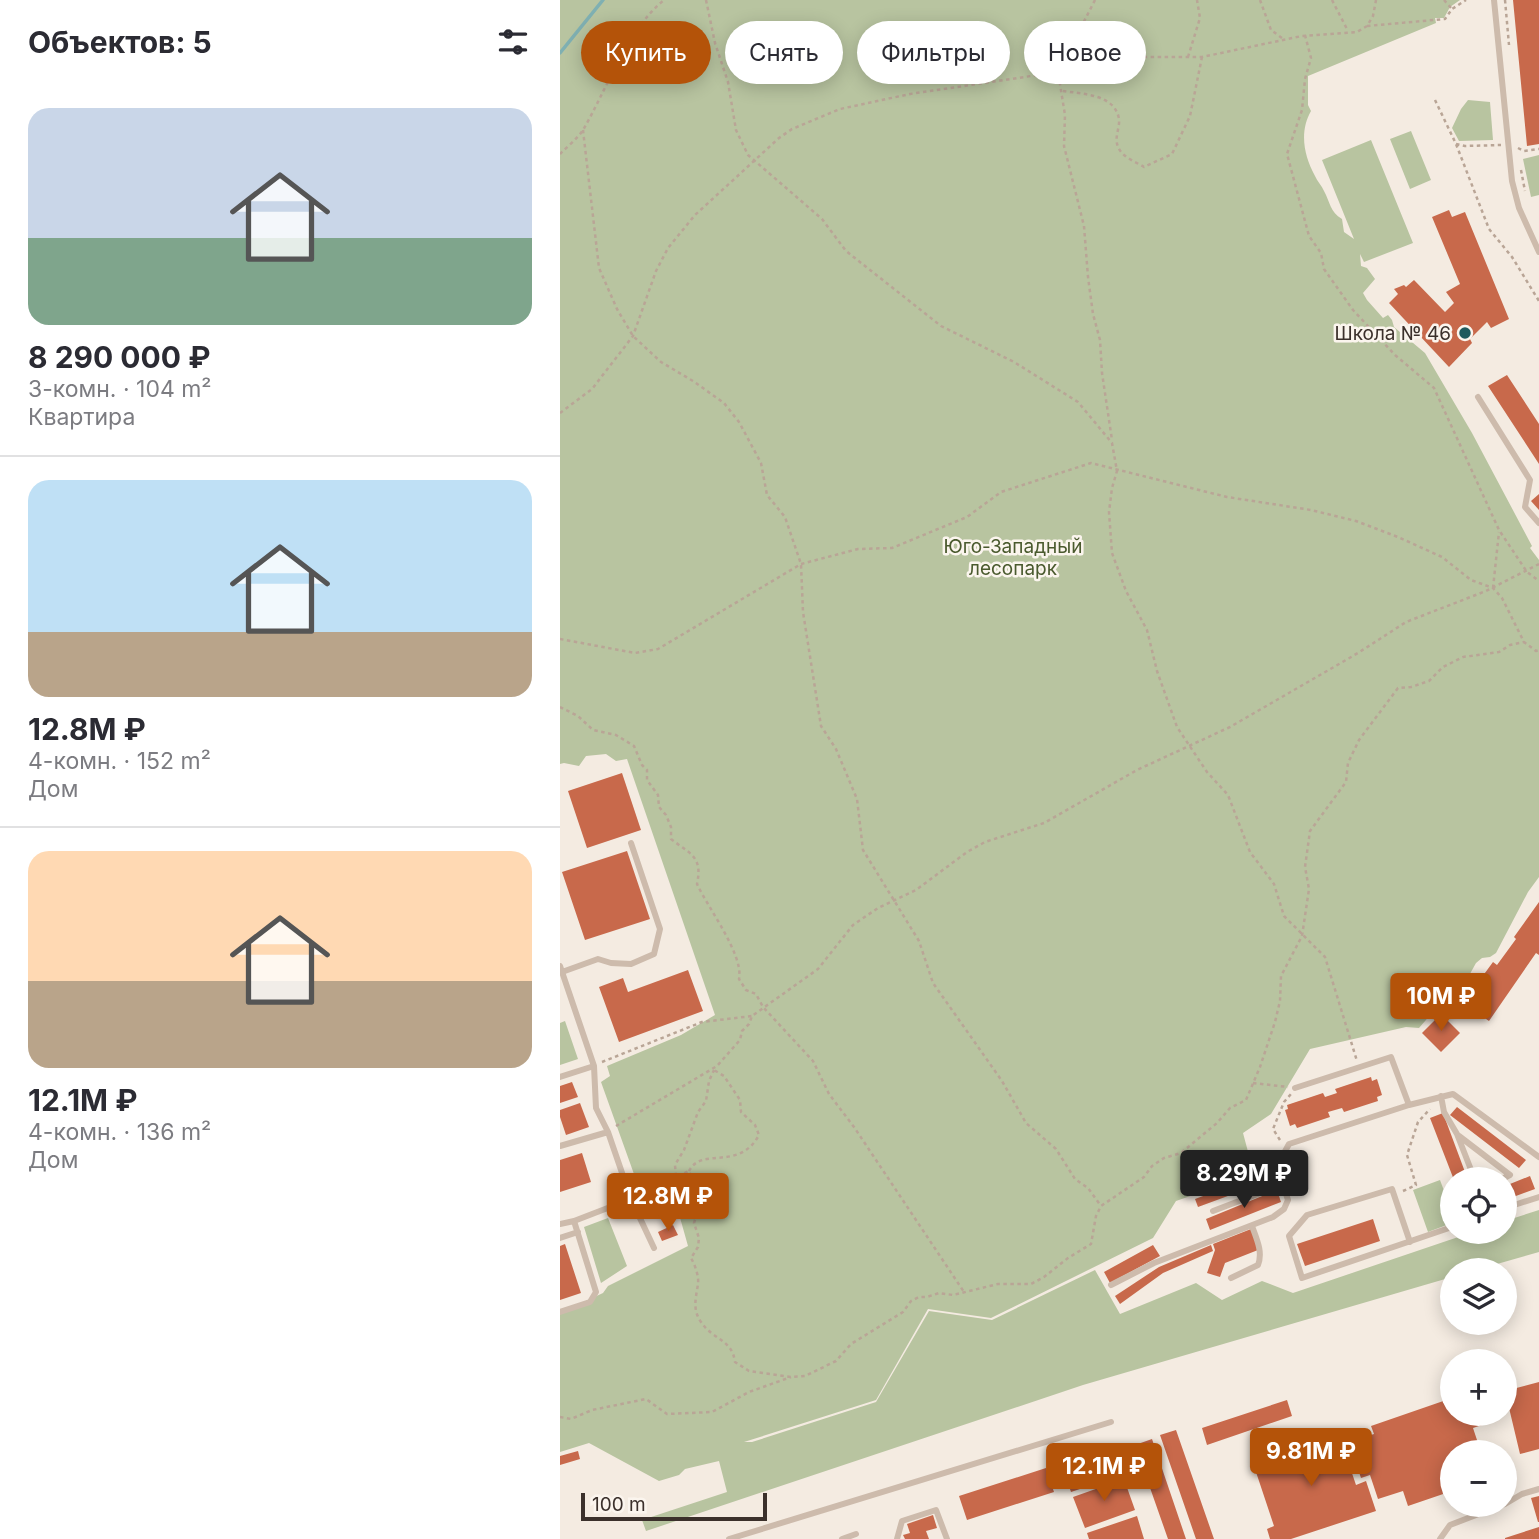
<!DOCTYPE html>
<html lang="ru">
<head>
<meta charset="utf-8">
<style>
	:root { --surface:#fff; --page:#f2f2f3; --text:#2b2b33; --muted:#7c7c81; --line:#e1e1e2; --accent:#b45309 }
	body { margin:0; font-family:Inter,sans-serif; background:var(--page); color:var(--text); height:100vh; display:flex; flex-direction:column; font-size:26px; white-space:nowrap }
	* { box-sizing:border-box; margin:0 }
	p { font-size:23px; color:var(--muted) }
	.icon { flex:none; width:38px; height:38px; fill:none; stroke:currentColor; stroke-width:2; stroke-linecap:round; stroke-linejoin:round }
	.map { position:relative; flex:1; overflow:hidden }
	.side { display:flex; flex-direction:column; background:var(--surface); width:560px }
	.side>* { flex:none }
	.top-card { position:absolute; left:21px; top:21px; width:665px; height:63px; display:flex; gap:14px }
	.controls { position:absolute; left:880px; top:1167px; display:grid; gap:14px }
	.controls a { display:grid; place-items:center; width:77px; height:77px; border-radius:50%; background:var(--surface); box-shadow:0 4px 18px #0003; font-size:35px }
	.scale { position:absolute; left:21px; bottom:18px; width:186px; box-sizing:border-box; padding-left:7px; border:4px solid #3b302b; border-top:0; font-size:19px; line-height:24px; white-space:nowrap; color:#3b302b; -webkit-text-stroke:5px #fbf5ee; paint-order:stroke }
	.price { position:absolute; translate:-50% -60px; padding:0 16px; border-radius:7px; background:var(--accent); color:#fff; font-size:23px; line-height:46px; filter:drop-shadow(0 2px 4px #0008) }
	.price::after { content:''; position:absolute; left:50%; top:42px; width:21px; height:16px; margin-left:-10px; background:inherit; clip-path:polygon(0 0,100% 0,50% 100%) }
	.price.on { background:#222; color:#fff }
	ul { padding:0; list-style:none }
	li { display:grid; align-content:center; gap:14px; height:371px; padding:0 28px }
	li+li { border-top:2px solid var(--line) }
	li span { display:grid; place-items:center; height:217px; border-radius:21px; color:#555 }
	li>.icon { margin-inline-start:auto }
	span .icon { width:126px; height:126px; fill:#fffc; stroke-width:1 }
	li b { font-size:30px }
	h2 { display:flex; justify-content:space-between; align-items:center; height:84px; padding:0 28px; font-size:30px }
	.chip { padding:0 24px; border-radius:32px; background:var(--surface); box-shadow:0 4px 18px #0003; font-size:24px; line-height:63px }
	.chip.on { background:var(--accent); color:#fff }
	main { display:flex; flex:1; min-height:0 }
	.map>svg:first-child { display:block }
	.green { fill:#b8c4a0 }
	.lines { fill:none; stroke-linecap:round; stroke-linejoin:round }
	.stream { stroke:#7fb0b2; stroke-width:3.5 }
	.building { fill:#c8694b }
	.path { stroke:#b9a596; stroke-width:2.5; stroke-dasharray:3.5 3.5; stroke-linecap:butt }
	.lane { stroke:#cdbbac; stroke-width:6 }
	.poi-dot { fill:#1f5a5e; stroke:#fbf5ee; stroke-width:2.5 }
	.labels { text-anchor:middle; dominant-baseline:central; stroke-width:5; stroke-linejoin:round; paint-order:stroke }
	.poi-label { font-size:19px; fill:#3b302b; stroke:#fbf5ee; text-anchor:end }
	.park-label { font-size:19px; fill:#4a5a2e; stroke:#fbf5ee }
</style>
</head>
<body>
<main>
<section class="side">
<h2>Объектов: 5<svg class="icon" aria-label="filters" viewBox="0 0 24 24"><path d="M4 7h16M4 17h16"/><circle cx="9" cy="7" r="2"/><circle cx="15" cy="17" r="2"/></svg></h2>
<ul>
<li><span style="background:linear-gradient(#c9d6e8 60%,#7fa58c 0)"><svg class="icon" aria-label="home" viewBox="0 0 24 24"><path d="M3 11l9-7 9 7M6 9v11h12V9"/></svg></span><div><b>8 290 000 ₽</b><p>3-комн. · 104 m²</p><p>Квартира</p></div></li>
<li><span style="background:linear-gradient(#bfe0f5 70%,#b9a48a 0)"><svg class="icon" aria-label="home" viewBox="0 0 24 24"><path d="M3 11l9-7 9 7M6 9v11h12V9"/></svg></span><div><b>12.8M ₽</b><p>4-комн. · 152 m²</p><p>Дом</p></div></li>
<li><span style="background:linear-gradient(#ffd9b3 60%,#b9a48a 0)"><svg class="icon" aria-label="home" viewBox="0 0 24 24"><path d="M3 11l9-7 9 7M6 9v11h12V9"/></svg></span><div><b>12.1M ₽</b><p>4-комн. · 136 m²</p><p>Дом</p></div></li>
</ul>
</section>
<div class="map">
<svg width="979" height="1539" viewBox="0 0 979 1539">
	<rect width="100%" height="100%" fill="#f4ebe1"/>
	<!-- green -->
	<path class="green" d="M0,0H900L890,7L884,18H875L876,23L748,76V105L751,111C739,132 744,156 755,176C757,181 762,186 764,191C770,202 770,212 782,219L784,232L794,239L762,160L811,140L853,243L804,262L800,254L801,266L807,268L815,279L803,293L807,300L823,318L828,315L832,320L834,327L865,353L912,433L972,546L970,548L979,560V877L968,892L936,953L930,957L922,958L916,963L901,990L885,998L859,1028L846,1027L750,1049L711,1114L683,1133L694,1174L616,1201L593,1238L431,1318L368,1309L316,1400L184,1442H192L316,1402L369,1311L432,1320L535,1270L560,1314L636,1283L662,1300L702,1281L733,1293L913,1232H945V1221L979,1210V1252L916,1270H892V1277L523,1385L86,1531L82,1520L167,1492L159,1461L125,1469L119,1475L99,1481L29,1443L0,1452V1313L43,1293L48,1286L128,1246L117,1207L84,1202L41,1082L50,1076L47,1066L121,1035L155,1015L67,759L56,761L46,754L26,756L19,766L4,763L0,764Z
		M908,100L930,102L933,140L899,141L892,128L901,109Z
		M851,131L871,180L850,189L830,139Z
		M979,155V195L971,197L963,159Z
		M5,1021L18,1059L0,1065V1023Z
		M880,1180L892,1212V1223L868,1232L853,1190Z
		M48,1218L67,1266L41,1283L24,1227Z"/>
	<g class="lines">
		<!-- stream -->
		<path class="stream" d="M0,53L43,0"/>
	</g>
	<!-- building -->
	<path class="building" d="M953,0H979V144L967,146Z
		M889,210L892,217L905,212L949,319L931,328L927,322L910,339L912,343L889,367L829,303L838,294L834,289L844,285L846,287L854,280L885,312L894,303L886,292L900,284L872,217Z
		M947,375L979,424V464L928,386Z
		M979,494V510L971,501Z
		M62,773L81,830L27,848L8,791Z
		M67,851L90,919L25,940L2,872Z
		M979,902V955L976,953L929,1021L903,1003L933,962L937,965L956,939L954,937Z
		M128,970L143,1011L59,1042L39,987L63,978L68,992Z
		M881,1014L900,1033L881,1052L862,1033Z
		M811,1077L812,1081L817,1079L822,1095L817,1097L818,1101L784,1112L782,1108L768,1112L770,1117L737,1128L735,1124L730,1126L725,1110L728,1109L727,1105L763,1093L765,1097L777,1093L775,1089Z
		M12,1082L18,1097L0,1103V1086Z
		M20,1103L29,1127L6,1135L0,1117V1110Z
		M897,1107L966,1160L959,1168L890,1115Z
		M883,1113L908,1180H894L870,1118Z
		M22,1153L31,1182L0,1192V1160Z
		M711,1171L714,1179L638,1207L635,1199Z
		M970,1176L975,1189L945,1200V1186Z
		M717,1190L721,1202L650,1230L646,1219Z
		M813,1219L820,1241L745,1266L737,1244Z
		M113,1225L118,1235L102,1241L98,1232Z
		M691,1229L698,1250L665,1263L660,1277L647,1273L655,1250L653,1244Z
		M5,1244L21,1293L0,1300V1246Z
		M593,1245L600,1256L550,1283L544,1272Z
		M651,1245L653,1251L603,1273L560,1304L555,1296L599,1267Z
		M979,1382V1449L960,1454L945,1391Z
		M892,1398V1414H922L925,1424L913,1428L921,1452H892V1491L848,1506L843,1491L818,1499L810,1475L801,1478L789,1442L814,1434L811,1426Z
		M727,1400L732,1416L647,1445L642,1428Z
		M616,1430L654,1539H636L600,1435Z
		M778,1432L796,1485L806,1481L816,1511L731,1539H710L707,1529L714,1526L692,1460Z
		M592,1439L626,1539H608L575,1445Z
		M555,1444L565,1474L511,1492L501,1462Z
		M18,1451L20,1459L0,1465V1456Z
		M486,1468L494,1492L407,1520L399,1496Z
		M564,1479L575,1510L525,1528L513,1497Z
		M979,1496V1522H978L971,1498Z
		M373,1515L377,1528L366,1531L369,1539H345L343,1535L350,1533L347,1524Z
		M577,1516L584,1539H529L527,1533Z
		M979,1527V1539H945V1538Z"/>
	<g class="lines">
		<!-- path -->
		<path class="path" d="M146,0L155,43L168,82L176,130L188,155L262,219L286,251L381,326L454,362L518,402L552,443L557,471L552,488L549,512L552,553L566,591L587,630L597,671L617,727L647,772L668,795L690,852L714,884L724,916L765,957L797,1061
			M535,0L498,72L505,115L504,146L524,226L528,277L533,314L540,340L542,373L552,440
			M700,0L711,30L722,38
			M772,0L788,31
			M884,0L892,9
			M945,0L949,45
			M807,26L885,19L892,9L906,0
			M745,35L751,58L745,79L742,110L727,154L749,236L761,253L764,269L793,310L835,355L874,388L939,530L967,572L979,581
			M628,57L640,18L637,0
			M503,91C522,94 555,94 559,119C560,128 554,137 558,147C562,157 576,162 584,167L612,154L630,116L642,57
			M875,100L896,144L929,229L952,257L979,301
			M23,130L39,268L57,309L73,336L101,362L133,381L164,403L179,422L201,463L207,495L225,517L241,564L243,612L261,726L276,749L297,799L303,850L359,941L373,983L442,1081L466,1123L496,1149L515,1179L528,1188L541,1206
			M896,144L905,146L941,145
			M958,148L964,151L979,149
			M0,154C7,147 17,139 23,130C47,89 67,30 104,0
			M961,170L965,191
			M0,413L32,389L73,336L96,271L108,248L135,215L219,138L232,129L280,109L350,94L498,72L558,57H642L742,36L797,32L807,26L813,16L816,0
			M933,588L939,532
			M0,639L75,653L98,649L241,564L298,549L332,548L407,517L441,492L531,463L667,497L751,510L796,521L838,537L882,557L911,580L933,588L942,598L964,642L976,651L979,650
			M0,707L18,716L33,730L56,735L74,746L82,765L87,770V780L98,795L99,807L106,815L111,827V839C130,854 143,856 137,884C148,908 184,955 179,979L186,990L196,994L203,1007L253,1061L269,1094L294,1127L404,1292
			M42,1062L142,1022L192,1016
			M693,1083L728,1087
			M56,1126L157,1066L180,1040L182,1031L189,1024L192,1016L258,969L293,925L318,908L356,890L407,852L425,842L484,823L577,770L670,727L798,653L846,622L926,591L979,564
			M720,1140L713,1129L724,1102L731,1094
			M129,1171C142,1146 179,1172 199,1135L195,1125L181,1112L180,1100L164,1076L154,1070
			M116,1176L115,1165L124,1150L138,1112L146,1101L149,1081L154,1070
			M843,1191L856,1185L847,1155L858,1122L870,1109
			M84,1211C107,1201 105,1181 129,1171L136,1188L138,1211L134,1223L139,1238L138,1247L131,1258C135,1265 139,1276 138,1284C136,1298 132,1309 141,1322C153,1340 172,1339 175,1362L189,1371L231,1377L245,1376L276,1361L291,1344L343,1312L351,1301L359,1297H367L379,1293L393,1295L438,1284H471L484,1277L508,1258L531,1244L536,1216L541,1206L584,1177L592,1166L604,1158L621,1153L657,1123L670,1108L686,1100L700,1067L715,1022L720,1001L721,976L742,936L749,889L745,867L750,831L786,782L788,763L799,740L838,688L851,687L869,681L883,667L903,657L939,652L950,645L964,642
			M0,1417L11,1419L32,1410L86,1399L107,1414L152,1412L189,1392L231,1377"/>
		<!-- lane -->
		<path class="lane" d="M934,0L952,181L959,208L979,252
			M918,397L970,480L965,507L979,523
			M0,966L34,1066L36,1108L48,1132L71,1199L14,1221L36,1292L30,1302L0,1312
			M2,972L38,959L51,963L71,964L94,954L100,929L71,843
			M0,1077L34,1066
			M735,1088L831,1057L849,1105L893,1094L979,1157
			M881,1096L884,1112L897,1134L915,1180
			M899,1136L950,1175L940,1180
			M0,1146L48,1132
			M71,1199L94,1248
			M945,1208L979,1197
			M653,1211L724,1184
			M0,1224L14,1221
			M0,1238L18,1232
			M850,1242L832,1189L747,1215L729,1236L742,1278L892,1227
			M671,1278L698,1265C703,1252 697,1240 692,1226
			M551,1285L594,1263L713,1217L724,1209L728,1200L717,1166L729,1144L849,1105
			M945,1504L962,1494L979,1489
			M169,1539L551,1422
			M282,1539L296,1534
			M337,1539L342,1521L376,1510L387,1539
			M880,1539L890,1525L942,1505"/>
	</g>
	<!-- markers -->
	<circle class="poi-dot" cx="905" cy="333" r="7"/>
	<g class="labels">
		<!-- poi labels -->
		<g class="poi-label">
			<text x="891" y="333">Школа № 46</text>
		</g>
		<!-- park labels -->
		<g class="park-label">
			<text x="453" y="546">Юго-Западный<tspan x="453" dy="22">лесопарк</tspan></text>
		</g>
	</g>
</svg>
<div class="controls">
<a><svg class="icon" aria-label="locate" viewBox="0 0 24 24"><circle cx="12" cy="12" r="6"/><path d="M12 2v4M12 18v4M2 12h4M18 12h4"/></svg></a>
<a><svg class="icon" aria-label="layers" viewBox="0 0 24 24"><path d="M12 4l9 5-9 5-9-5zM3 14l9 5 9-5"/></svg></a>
<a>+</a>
<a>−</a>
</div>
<div class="scale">100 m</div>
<b class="price" style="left:881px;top:1033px">10M ₽</b>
<b class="price on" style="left:684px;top:1210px">8.29M ₽</b>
<b class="price" style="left:108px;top:1233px">12.8M ₽</b>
<b class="price" style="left:751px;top:1488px">9.81M ₽</b>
<b class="price" style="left:544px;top:1503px">12.1M ₽</b>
<div class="top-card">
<a class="chip on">Купить</a>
<a class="chip">Снять</a>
<a class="chip">Фильтры</a>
<a class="chip">Новое</a>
</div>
</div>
</main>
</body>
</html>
